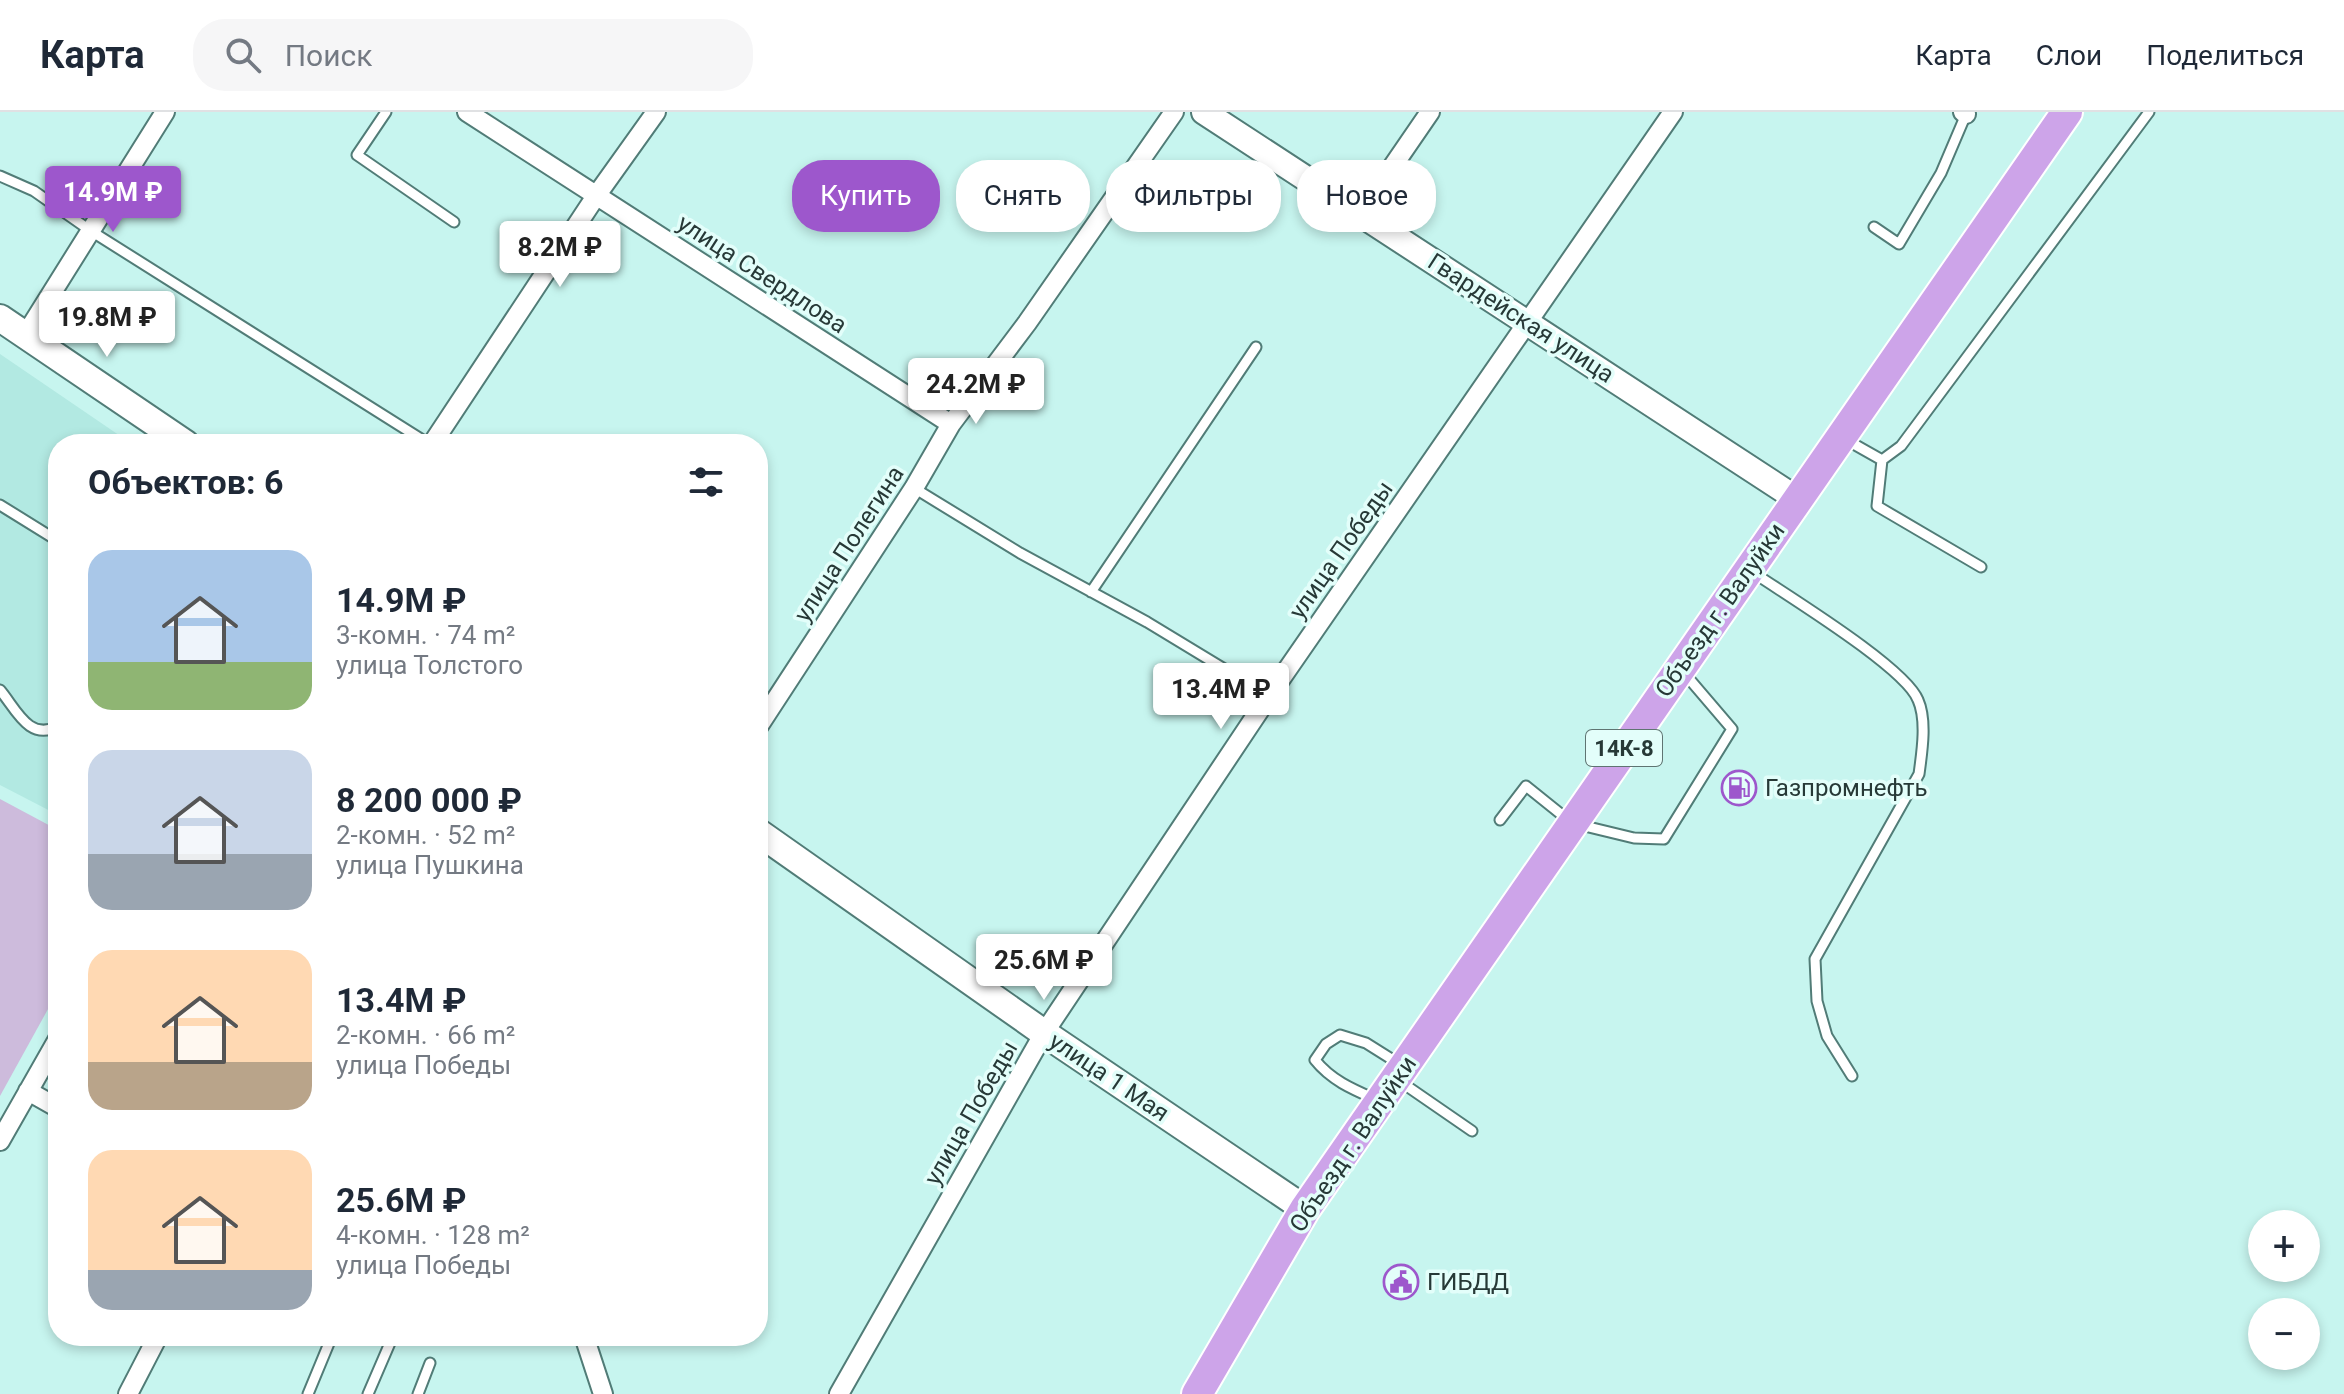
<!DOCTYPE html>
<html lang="ru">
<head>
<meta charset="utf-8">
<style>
	:root { --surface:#fff; --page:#f6f6f7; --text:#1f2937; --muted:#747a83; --line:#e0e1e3; --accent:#9d57cc }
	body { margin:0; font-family:Roboto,sans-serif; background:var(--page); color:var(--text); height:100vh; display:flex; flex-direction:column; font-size:30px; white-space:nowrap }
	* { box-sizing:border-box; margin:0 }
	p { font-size:26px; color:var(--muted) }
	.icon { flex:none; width:44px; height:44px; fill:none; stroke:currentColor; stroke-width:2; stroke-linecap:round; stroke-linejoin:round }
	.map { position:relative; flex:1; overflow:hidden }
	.side { position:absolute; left:48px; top:322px; width:720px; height:912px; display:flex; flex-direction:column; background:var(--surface); border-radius:32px; box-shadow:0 4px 12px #0003 }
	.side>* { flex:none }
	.banner { position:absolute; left:792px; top:48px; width:760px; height:72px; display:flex; gap:16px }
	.tools { position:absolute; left:2248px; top:1098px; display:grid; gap:16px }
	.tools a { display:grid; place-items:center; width:72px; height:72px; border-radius:50%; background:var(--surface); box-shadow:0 4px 12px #0003; font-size:40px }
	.price { position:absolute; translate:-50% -68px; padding:0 18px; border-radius:8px; background:#fff; color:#222; font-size:26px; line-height:52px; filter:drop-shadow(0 2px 4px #0008) }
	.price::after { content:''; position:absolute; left:50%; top:48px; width:24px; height:18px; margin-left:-12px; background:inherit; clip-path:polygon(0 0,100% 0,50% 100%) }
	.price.active { background:var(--accent); color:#fff }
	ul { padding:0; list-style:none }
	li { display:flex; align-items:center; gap:24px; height:200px; padding:0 40px }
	li span { display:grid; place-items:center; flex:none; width:224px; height:160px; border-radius:24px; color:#555 }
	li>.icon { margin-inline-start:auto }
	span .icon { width:96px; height:96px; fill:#fffc; stroke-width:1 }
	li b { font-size:34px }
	h2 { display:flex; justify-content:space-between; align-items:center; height:96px; padding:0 40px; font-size:34px }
	.tag { padding:0 28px; border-radius:32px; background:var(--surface); box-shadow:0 4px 12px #0003; font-size:28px; line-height:72px }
	.tag.active { background:var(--accent); color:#fff }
	header { display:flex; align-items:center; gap:48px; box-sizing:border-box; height:112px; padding:0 40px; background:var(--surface); border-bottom:2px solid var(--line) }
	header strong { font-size:38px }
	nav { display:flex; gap:44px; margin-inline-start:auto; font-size:28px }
	.search { width:560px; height:72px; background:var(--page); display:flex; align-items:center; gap:20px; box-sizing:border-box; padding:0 28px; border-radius:32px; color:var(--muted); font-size:30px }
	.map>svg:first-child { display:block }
	.built { fill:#b2e9e2 }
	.green { fill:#cdbbdc }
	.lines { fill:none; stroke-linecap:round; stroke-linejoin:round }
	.service-casing { stroke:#517c77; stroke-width:13 }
	.minor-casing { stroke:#517c77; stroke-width:22 }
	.tertiary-casing { stroke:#517c77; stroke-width:28 }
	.secondary-casing { stroke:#517c77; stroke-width:30 }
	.primary-casing { stroke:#fff; stroke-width:34 }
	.service { stroke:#fff; stroke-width:9 }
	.minor { stroke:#fff; stroke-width:18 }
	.tertiary { stroke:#fff; stroke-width:24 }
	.secondary { stroke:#fff; stroke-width:26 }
	.primary { stroke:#cda4e9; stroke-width:30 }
	.labels { text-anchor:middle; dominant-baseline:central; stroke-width:7; stroke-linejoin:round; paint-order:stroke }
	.shield { fill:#e3fefa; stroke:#5f7472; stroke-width:2 }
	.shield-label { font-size:22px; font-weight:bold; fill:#273937 }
	.street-label { font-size:24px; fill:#273937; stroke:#e3fefa }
	.poi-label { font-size:24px; fill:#273937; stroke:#e3fefa; text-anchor:start }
</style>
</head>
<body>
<header>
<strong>Карта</strong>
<div class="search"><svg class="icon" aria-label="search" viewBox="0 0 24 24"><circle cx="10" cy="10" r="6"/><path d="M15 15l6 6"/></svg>Поиск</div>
<nav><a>Карта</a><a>Слои</a><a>Поделиться</a></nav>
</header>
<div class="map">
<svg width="2344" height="1282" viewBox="0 0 2344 1282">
	<rect width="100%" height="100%" fill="#c7f5ef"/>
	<!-- built -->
	<path class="built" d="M0,242L132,332H58V703L0,673Z"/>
	<!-- green -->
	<path class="green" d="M0,687L58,718V879L0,984Z"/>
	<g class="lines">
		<!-- service casing -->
		<g class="service-casing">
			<path id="service" d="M386,0L357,43L454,110
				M0,64L34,79L91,119L429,332
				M1874,115L1899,132L1941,61L1967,0
				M1843,326L1882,348L1901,334L2149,0
				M1882,348L1877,394L1981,455
				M914,376L1020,441L1147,510L1269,584
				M0,393L58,429
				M1751,459C1786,483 1905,555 1918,588C1927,608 1922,640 1919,662L1815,847L1817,889L1827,924L1852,964
				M1091,480L1256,235
				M0,578C16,597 29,630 58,614
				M1500,708L1526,674L1572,711L1634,726L1664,727L1732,617L1685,562
				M1398,968L1472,1019
				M1375,987C1352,977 1331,968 1315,948L1326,932L1340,923L1366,931L1401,953
				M308,1282L332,1224
				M368,1282L393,1224
				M418,1282L430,1251"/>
		</g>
		<!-- minor casing -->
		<g class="minor-casing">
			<path id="minor" d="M467,0L951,312
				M1963,0L1966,2
				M1360,102L1430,0
				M26,222L165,0
				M432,332L596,84L656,0
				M758,615L914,376L951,312L1027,211L1174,0
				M28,979L58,996
				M0,1029L58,927
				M584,1224L603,1282
				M128,1282L158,1224
				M839,1282L1044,921L1269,584L1673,0"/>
		</g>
		<!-- tertiary casing -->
		<g class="tertiary-casing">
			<path id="tertiary" d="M1204,0L1797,387"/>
		</g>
		<!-- secondary casing -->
		<g class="secondary-casing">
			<path id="secondary" d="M0,206L186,332
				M758,720L1044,921L1305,1097"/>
		</g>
		<!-- primary casing -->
		<g class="primary-casing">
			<path id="primary" d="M1197,1282L1305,1097L2067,0"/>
		</g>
		<!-- service -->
		<use href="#service" class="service"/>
		<!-- minor -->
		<use href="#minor" class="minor"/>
		<!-- tertiary -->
		<use href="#tertiary" class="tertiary"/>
		<!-- secondary -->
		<use href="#secondary" class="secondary"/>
		<!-- primary -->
		<use href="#primary" class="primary"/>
	</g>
	<!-- icons -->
	<defs>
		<g id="fuel-ring" transform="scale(1.8)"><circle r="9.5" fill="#e3fefa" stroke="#9d57cc" stroke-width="1.5"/><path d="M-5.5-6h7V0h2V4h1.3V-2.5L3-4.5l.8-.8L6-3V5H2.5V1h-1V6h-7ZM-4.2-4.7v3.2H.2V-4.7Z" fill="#9d57cc"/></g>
		<g id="civic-ring" transform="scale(1.8)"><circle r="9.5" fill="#e3fefa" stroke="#9d57cc" stroke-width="1.5"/><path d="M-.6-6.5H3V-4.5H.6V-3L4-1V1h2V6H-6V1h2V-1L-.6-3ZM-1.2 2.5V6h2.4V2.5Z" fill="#9d57cc"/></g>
	</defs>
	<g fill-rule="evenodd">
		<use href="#fuel-ring" x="1739" y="676"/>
		<use href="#civic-ring" x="1401" y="1170"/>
	</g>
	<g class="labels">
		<!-- shield labels -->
		<rect class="shield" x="1586" y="618" width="76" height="36" rx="6"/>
		<g class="shield-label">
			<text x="1624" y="636">14К-8</text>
		</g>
		<!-- street labels -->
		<g class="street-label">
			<text transform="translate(762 162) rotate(33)">улица Свердлова</text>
			<text transform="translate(1521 206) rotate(33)">Гвардейская улица</text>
			<text transform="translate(849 432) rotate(-57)">улица Полегина</text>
			<text transform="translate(1341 438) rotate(-55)">улица Победы</text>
			<text transform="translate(1720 498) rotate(-55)">Объезд г. Валуйки</text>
			<text transform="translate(1109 965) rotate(34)">улица 1 Мая</text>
			<text transform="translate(971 1001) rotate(-60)">улица Победы</text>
			<text transform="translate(1353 1032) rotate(-56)">Объезд г. Валуйки</text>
		</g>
		<!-- poi labels -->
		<g class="poi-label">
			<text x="1765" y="676">Газпромнефть</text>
			<text x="1427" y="1170">ГИБДД</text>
		</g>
	</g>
</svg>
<div class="tools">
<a>+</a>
<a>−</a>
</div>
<b class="price active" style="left:113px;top:122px">14.9M ₽</b>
<b class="price" style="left:560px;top:177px">8.2M ₽</b>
<b class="price" style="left:107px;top:247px">19.8M ₽</b>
<b class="price" style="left:976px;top:314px">24.2M ₽</b>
<b class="price" style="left:1221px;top:619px">13.4M ₽</b>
<b class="price" style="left:1044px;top:890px">25.6M ₽</b>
<div class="banner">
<a class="tag active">Купить</a>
<a class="tag">Снять</a>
<a class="tag">Фильтры</a>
<a class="tag">Новое</a>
</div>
<section class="side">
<h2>Объектов: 6<svg class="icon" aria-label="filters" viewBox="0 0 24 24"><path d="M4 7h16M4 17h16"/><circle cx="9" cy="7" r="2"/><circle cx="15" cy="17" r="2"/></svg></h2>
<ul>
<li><span style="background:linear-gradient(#a9c7e8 70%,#8fb573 0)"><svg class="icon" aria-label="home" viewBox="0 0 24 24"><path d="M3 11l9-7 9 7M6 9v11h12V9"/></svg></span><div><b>14.9M ₽</b><p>3-комн. · 74 m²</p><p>улица Толстого</p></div></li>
<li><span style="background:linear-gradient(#c9d6e8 65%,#9aa5b1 0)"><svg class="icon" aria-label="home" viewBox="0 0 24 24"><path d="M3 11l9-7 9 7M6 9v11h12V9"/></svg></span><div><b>8 200 000 ₽</b><p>2-комн. · 52 m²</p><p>улица Пушкина</p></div></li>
<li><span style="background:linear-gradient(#ffd9b3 70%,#b9a48a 0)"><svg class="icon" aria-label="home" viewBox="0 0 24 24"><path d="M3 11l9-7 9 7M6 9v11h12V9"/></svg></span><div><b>13.4M ₽</b><p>2-комн. · 66 m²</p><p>улица Победы</p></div></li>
<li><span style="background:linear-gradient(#ffd9b3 75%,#9aa5b1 0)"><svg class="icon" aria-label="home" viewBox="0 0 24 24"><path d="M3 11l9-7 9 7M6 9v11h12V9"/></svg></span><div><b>25.6M ₽</b><p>4-комн. · 128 m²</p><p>улица Победы</p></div></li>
</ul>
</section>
</div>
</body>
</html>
